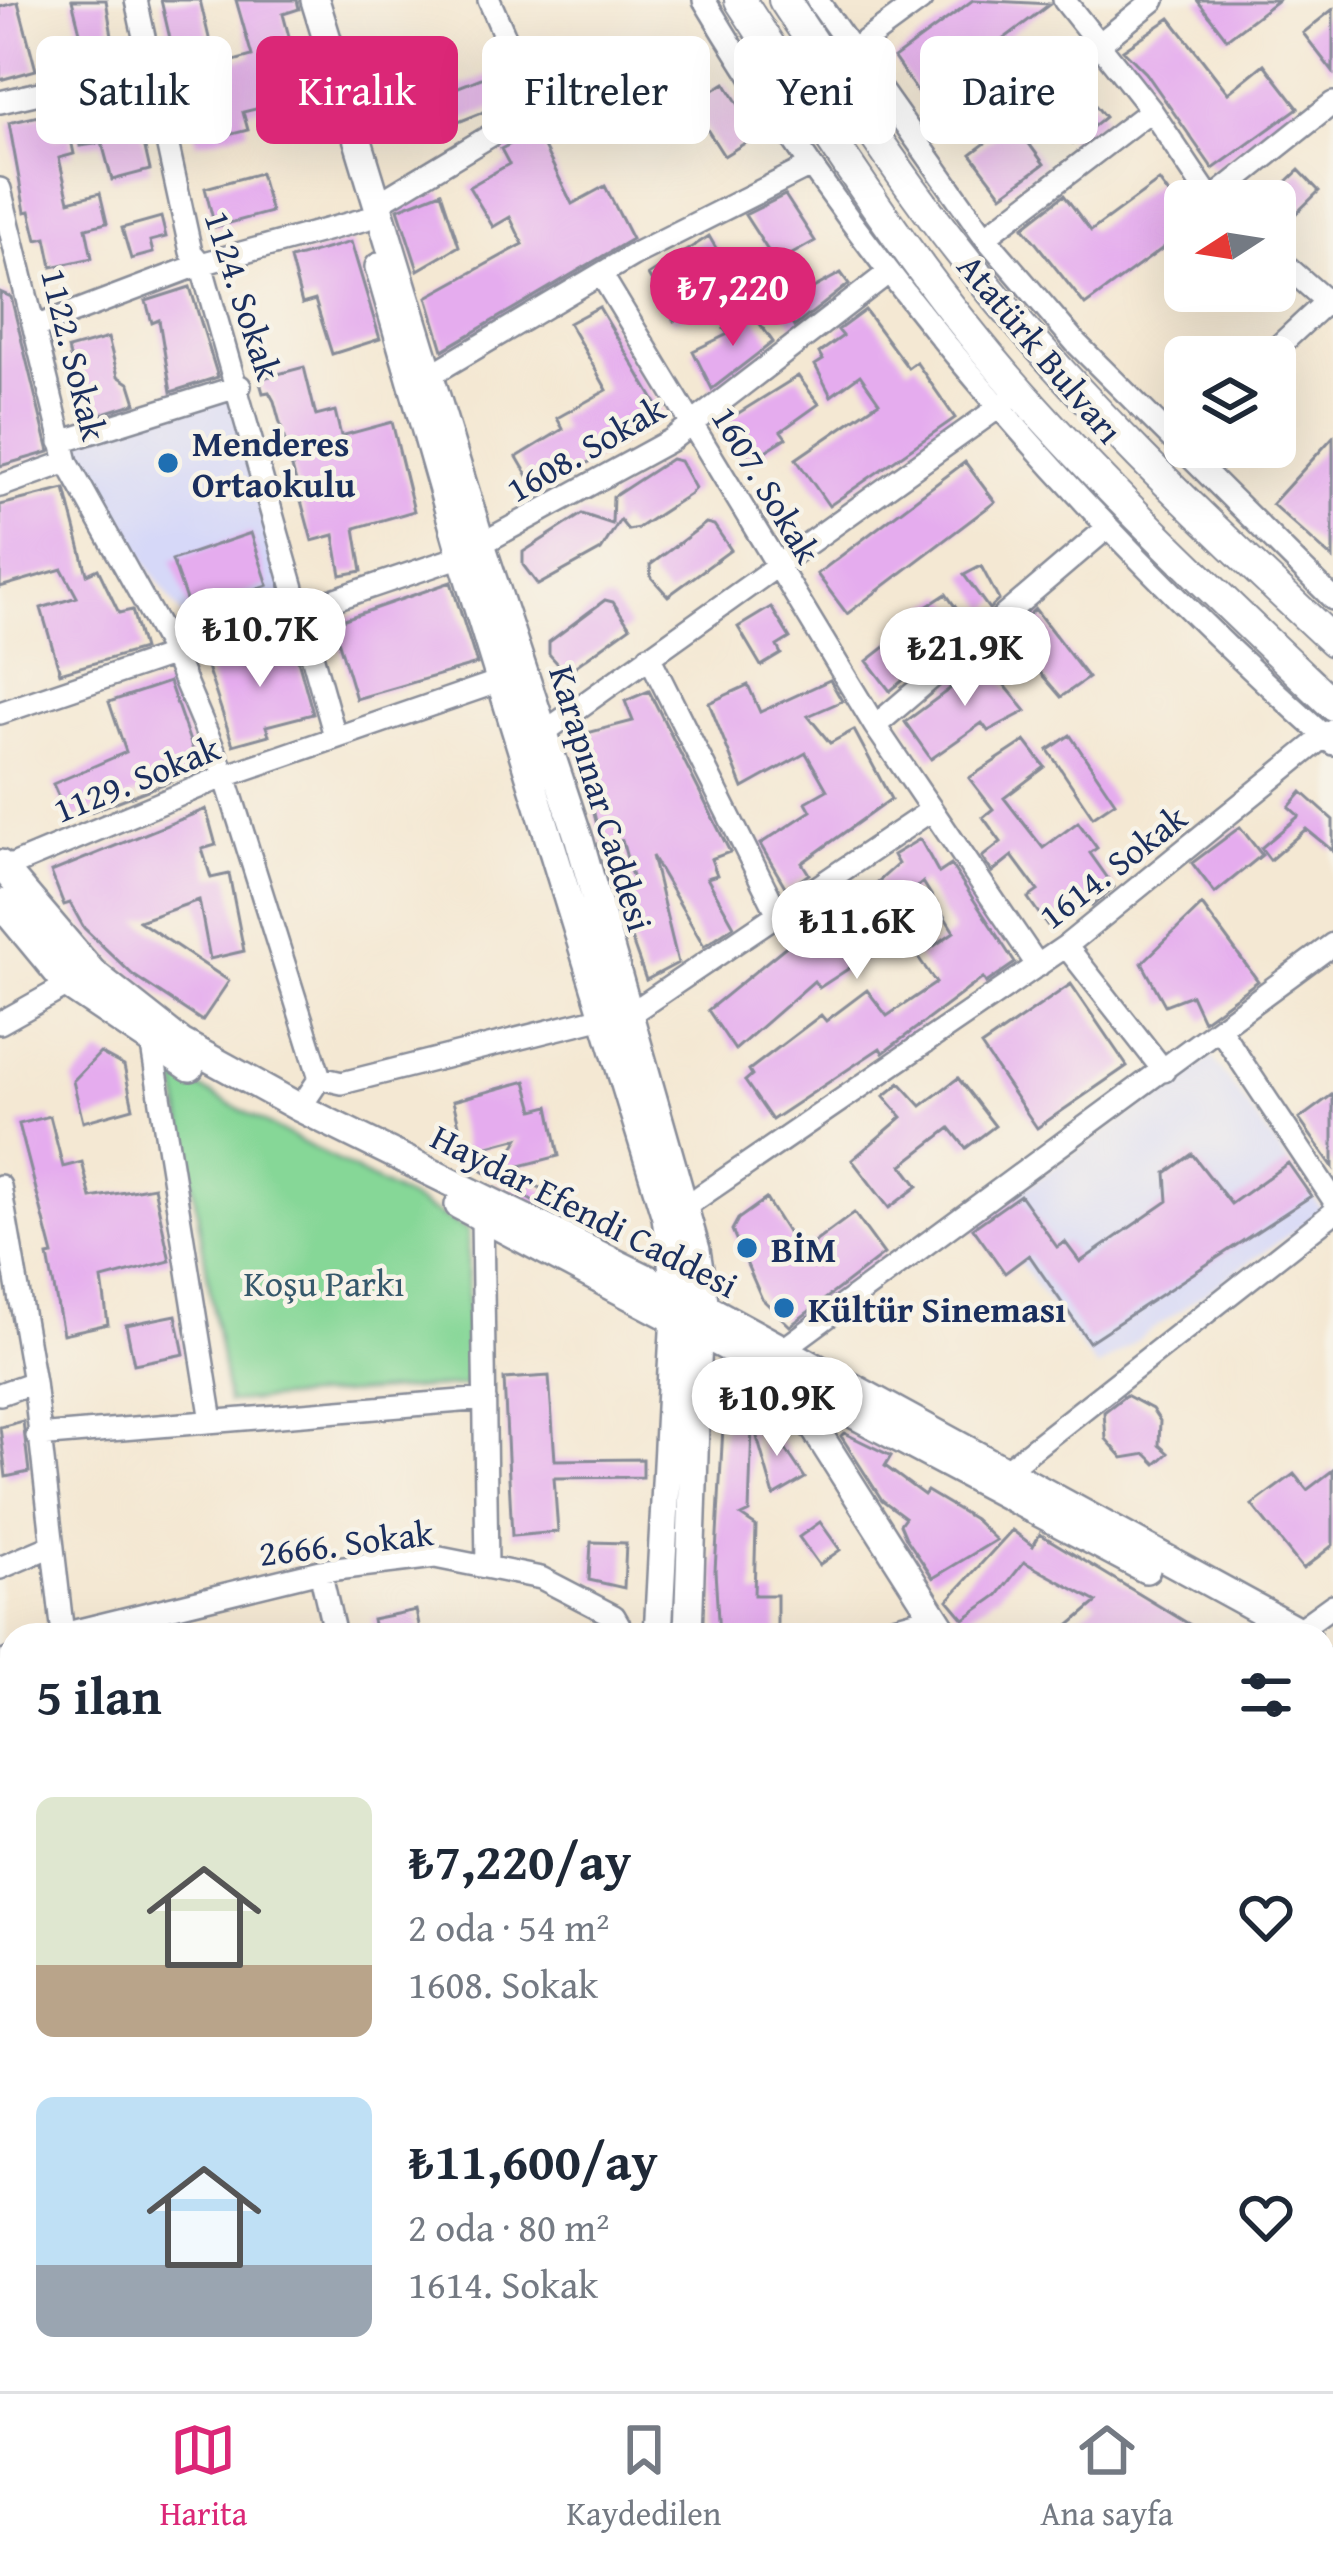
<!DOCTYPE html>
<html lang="tr">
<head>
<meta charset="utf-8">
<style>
	:root { --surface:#fff; --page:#f2f2f3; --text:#1f2937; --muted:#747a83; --line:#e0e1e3; --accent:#db2777 }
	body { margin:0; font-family:"Gentium Book Plus",serif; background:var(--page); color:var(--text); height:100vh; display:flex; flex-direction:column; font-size:45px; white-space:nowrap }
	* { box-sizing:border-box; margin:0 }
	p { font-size:39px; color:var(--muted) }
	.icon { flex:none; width:66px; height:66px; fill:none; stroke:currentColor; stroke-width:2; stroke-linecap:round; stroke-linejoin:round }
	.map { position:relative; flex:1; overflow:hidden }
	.details { position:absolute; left:0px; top:1623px; width:1335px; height:768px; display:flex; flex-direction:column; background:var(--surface); border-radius:36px 36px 0 0; box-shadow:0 12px 48px #0002 }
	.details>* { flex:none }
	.guide { position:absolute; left:36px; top:36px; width:1263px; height:108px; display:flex; gap:24px }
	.needle { width:78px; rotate:258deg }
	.controls { position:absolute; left:1164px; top:180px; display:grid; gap:24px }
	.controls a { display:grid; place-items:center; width:132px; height:132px; border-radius:18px; background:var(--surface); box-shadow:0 12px 48px #0002; font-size:60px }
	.price { position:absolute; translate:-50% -102px; padding:0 27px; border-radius:42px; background:#fff; color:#222; font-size:39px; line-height:78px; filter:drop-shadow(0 3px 6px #0008) }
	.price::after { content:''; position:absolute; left:50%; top:72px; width:36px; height:27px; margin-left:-18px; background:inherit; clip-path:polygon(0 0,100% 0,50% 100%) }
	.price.selected { background:var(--accent); color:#fff }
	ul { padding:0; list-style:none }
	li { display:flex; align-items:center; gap:36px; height:300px; padding:0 36px }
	li span { display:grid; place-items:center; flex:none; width:336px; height:240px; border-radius:18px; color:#555 }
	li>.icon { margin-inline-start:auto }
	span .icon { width:144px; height:144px; fill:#fffc; stroke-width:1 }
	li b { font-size:51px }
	h2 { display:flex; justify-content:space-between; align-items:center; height:144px; padding:0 36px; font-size:51px }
	.tag { padding:0 42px; border-radius:18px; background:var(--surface); box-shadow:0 12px 48px #0002; font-size:42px; line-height:108px }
	.tag.selected { background:var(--accent); color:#fff }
	.dock { display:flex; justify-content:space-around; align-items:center; height:168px; border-top:3px solid var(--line); background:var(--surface); font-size:33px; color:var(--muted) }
	.dock a { display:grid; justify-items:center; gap:6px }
	.dock .selected { color:var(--accent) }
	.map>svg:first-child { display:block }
	.built { fill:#d6d8f8 }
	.green { fill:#86d797; stroke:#50837a; stroke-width:3 }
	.building { fill:#e5acee }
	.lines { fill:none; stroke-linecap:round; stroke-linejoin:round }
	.minor-casing { stroke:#888c98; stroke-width:26 }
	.major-casing { stroke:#888c98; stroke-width:32 }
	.highway-casing { stroke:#888c98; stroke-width:34 }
	.minor { stroke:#fff; stroke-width:21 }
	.major { stroke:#fff; stroke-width:27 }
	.highway { stroke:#fff; stroke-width:30 }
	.poi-dot { fill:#1f6fb2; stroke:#f7f3e8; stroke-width:4.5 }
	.labels { text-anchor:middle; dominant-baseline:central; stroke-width:9; stroke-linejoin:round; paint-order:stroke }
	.street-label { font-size:36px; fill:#1b2f5e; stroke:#f7f3e8 }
	.poi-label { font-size:36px; font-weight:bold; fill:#1b2f5e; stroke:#f7f3e8; text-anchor:start }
	.park-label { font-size:36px; fill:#36596c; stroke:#f7f3e8 }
</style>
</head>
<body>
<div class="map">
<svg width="1333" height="2391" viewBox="0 0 1333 2391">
	<rect width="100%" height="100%" fill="#f7f3e8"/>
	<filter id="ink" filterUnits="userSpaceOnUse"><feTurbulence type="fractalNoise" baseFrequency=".00833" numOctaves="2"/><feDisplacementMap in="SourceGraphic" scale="24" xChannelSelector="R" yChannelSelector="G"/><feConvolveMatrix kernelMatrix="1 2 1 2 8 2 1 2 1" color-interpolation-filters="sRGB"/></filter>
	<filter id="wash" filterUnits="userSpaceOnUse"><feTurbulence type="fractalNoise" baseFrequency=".004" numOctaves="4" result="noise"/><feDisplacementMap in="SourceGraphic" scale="48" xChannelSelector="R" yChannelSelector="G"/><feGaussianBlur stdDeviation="2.7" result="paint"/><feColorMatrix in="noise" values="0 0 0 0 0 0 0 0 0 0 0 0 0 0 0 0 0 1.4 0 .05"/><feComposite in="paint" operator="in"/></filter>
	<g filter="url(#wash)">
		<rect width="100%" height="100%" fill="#f4e8d3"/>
		<!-- built -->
		<path class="built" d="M229,393L295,598L189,626L92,486L77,441Z
			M1212,1057L1323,1211L1097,1368L985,1216Z"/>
		<!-- green -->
		<path class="green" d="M175,1075L468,1230L467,1385L228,1402Z"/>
		<g id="blocks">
			<!-- building -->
			<path class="building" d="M72,0H106L116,60L70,70L62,36L80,32Z
				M161,0H200L214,59L221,57L223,64L252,56L236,0H297L299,9L283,14L305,97L243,112L248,130L197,143L184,92L176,89L170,64L166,65L161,45L171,43Z
				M973,0L1050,4L973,62L978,71L927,106L894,58Z
				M1197,0H1278L1227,39Z
				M18,2L36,70L0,80V7Z
				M1333,9V72L1303,33Z
				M1170,18L1228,93L1264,64L1298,108L1213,169L1146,73L1123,50Z
				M499,71L511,101L451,125L438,95Z
				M1076,82L1105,117L1073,143L1044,109Z
				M725,83L758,135L724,156L691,104Z
				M131,87L150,170L112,180L102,143L80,146L73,100Z
				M47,114L54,139L70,135L74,154L59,158L69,201L100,193L107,223L86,228L92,258L52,267L46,238L37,240L30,211L25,212L9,123Z
				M1013,122L1044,164L1002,195L971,154Z
				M536,131L572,204L605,186L632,239L443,350L427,297L523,244L510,217L493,227L469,187L509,164L501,149Z
				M1299,170L1319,191L1275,234V193Z
				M260,173L271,212L215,227L205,188Z
				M1159,181L1185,216V232L1085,305L1023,227L1064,195L1091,231Z
				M441,192L459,246L418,270L398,209Z
				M785,195L815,241L776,263L745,215Z
				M161,217L166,237L150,241L153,253L131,259L122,228Z
				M709,236L737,285L674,321L648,275Z
				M351,242L380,339L332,354L315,300L302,304L290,259Z
				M841,273L849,284L794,327L785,311L795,306L784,285L799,274L808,291Z
				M190,287L218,377L171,392L159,320L152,323L146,301Z
				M0,292L11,297L49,452L0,466Z
				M599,307L664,417L538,493L517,457L563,429L557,418L607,390L569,323Z
				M750,310L773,342L712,389L693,351L728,334L724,329Z
				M865,310L908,368L916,362L955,418L829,506L796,459L879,402L860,375L831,396L815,365L823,360L819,353L843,336L838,330Z
				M108,338L118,376L130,384L136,403L85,419L68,349Z
				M304,367L316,416L335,411L341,436L392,422L414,511L355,528L362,571L341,575L334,535L312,541L274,401L269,392L263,393L259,379Z
				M798,376L819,404L781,431L786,438L751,460L721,424Z
				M1333,437V559L1272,504Z
				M671,459L680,461L695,488L690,494L638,528L628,530L620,520L601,550L538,585L523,565V552L582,514L612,524L613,497Z
				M965,462L995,502L847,614L817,574Z
				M65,489L87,574L98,569L119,613L132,610L143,649L60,673L41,608L77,597L62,569L0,587V505Z
				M706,523L714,525L731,550L668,596L651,577L650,565Z
				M251,533L268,585L190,611L172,560Z
				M981,566L999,600L989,609L964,575Z
				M451,582L477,664L356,699L333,623Z
				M946,594L969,626L890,691L867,661L918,621L914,615Z
				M605,600L613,602L630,627L566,673L549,654V642Z
				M771,607L790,638L777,646L781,654L761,666L738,627Z
				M1035,609L1088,678L1061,697L1008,635Z
				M292,638L313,714L266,726L269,735L233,745L206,664Z
				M981,656L1026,711L988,731L982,723L931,759L905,722L951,688L948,684Z
				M830,680L842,701L808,716L830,743L854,730L891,799L802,863L809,874L787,890L760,844L811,811L806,802L827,790L806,753L743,788L709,703L748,685L760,712Z
				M169,682L200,770L69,820L53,784L126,752L109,702Z
				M649,691L730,852L711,859L717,875L707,878L734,926L704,946L652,856L678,963L646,980L614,890L634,884L622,840L602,845L577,746L589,742L587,733L633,721L625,701Z
				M1070,735L1115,802L1093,817L1048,750Z
				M1025,741L1045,767L1004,798L1043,848L1078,822L1097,848L1090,853L1114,887L1092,906L1085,897L1047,925L1028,898L1038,891L1012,856L992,872L982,857L1001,842L983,817L993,809L969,778Z
				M1302,792L1333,820V851L1306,829L1270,860L1261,848L1299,816L1289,807Z
				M206,809L216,845L202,849L211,878L229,874L244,951L210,959L199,900L139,921L229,981L202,1021L133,975L84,928L70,903L64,905L51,872Z
				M1240,827L1262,855L1215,893L1192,863Z
				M920,839L939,873L951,865L1015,963L986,983L983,978L883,1053L880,1048L772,1120L745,1081L752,1075L749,1070L821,1015L826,1021L867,990L887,1016L936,983L918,957L954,932L923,882L871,928L883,946L819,988L814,981L735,1050L708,1010L790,943L786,938L849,896L854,903L898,864L893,855Z
				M1202,905L1258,981L1203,1021L1191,995L1165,1005L1142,963Z
				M1071,984L1127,1066L1037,1128L981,1046Z
				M100,1053L124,1066L133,1108L83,1122L73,1081Z
				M958,1078L995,1126L966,1148L950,1128L902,1165L918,1186L889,1208L852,1160L902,1117L884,1096L900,1083L921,1106Z
				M526,1081L534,1110L549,1106L559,1156L508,1169L547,1192L539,1205L476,1167L484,1155L502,1166L519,1138L466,1152L453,1101Z
				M1333,1094V1167L1299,1119Z
				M50,1116L63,1167L82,1162L91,1198L154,1187L170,1261L102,1279L108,1324L63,1334L48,1256L53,1255L19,1124Z
				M1192,1154L1231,1204L1288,1163L1311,1196L1089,1342L1029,1255L1005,1273L973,1228L1020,1195L1057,1247L1065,1242L1080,1262L1168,1201L1166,1173Z
				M766,1199L800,1253L854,1213L884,1254L790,1326L762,1299L732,1230L738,1219Z
				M176,1315L184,1354L134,1364L126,1325Z
				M549,1376L555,1460L643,1459V1477L554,1478L558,1532L512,1536L504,1379Z
				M744,1385L752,1426L749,1512L741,1516L756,1526L754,1595H777V1635H719L715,1571L723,1427L728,1426L721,1389Z
				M1126,1395L1152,1409L1160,1421L1159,1445L1168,1453L1156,1464L1146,1454L1123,1458L1106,1439L1104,1412Z
				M23,1421L29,1472L6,1477L0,1427Z
				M767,1421L805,1478L774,1496L753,1423Z
				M844,1433L891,1456L885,1466L924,1495L927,1491L974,1519L996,1540L933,1578L906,1538L900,1524L905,1517L882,1500L841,1436Z
				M1333,1470V1545L1303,1569L1252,1505L1294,1474L1307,1490Z
				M820,1522L840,1550L819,1565L799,1537Z
				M1012,1530L1033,1546L1040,1534L1207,1635H1058L1097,1602L1024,1562L998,1595L964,1619L948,1600Z
				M591,1542L626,1543L624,1588L589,1580Z
				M416,1610L421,1635H375L372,1619Z"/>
		</g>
	</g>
	<g filter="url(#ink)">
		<use href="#blocks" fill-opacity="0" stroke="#888c98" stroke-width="3"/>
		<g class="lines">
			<!-- minor casing -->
			<g class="minor-casing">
				<path id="minor" d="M136,0L191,252L201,264L335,736
					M489,0L536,108
					M704,0C871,281 1090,528 1333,744
					M817,0L985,237L1075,342L1333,599
					M1064,0L1151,110L1212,201
					M1098,45L1154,0
					M850,52L921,0
					M0,102L148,68
					M0,189L67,462L173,653L225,776L320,1078L300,1108
					M1211,200L1333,103
					M377,204L551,99
					M985,237L1151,110
					M1275,256L1333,307
					M601,274L875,726L1038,966
					M35,327L201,264L366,219
					M1267,357L1327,301
					M432,374L633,255L810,166
					M61,442L240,386
					M0,486L67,462
					M481,544L671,440L888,273
					M649,656L778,914
					M0,713L462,556
					M875,726L1107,528
					M546,731L1009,400
					M3,869L225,776L500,681
					M1066,946L1164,1071
					M630,1014L930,811
					M0,1023L68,985
					M1219,1028L1333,1199
					M152,1046L212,1421
					M320,1078L342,1083L604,1017
					M0,1186L34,1382L63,1635
					M686,1206L1066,946L1332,730
					M482,1217L487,1567
					M781,1351L1333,944
					M0,1394L34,1382
					M37,1436L485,1399
					M1006,1470L1333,1213
					M0,1568L49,1547
					M320,1571L335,1635
					M1297,1631L1333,1605
					M59,1635L320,1571L435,1557L541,1578L614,1616L625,1635
					M865,1635L933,1616
					M0,1664L12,1658
					M0,1872L12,1868
					M1323,1884L1333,1877
					M1323,1936L1333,1948
					M0,2040L12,2030
					M1323,2068L1333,2061
					M0,2104L12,2143
					M0,2193L12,2189
					M1323,2296L1333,2287
					M84,2379L88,2391
					M235,2379L237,2391
					M777,2379L779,2391
					M1181,2379L1186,2391
					M100,2391L126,2379
					M530,2391L562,2379
					M830,2391L868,2379
					M985,2391L1017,2379"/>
			</g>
			<!-- major casing -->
			<g class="major-casing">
				<path id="major" d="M315,0L481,544L579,839L696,1250L705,1307L698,1335L688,1635
					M379,267L462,556L666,1217L676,1294L658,1635
					M0,864L92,972L182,1043L300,1108L705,1307L1306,1635
					M0,903L68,985L190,1067
					M459,1205L1146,1569
					M784,1380L946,1635
					M1323,1662L1333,1667
					M1323,2307L1333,2327
					M621,2391L622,2379"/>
			</g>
			<!-- highway casing -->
			<g class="highway-casing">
				<path id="highway" d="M740,0C828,136 915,273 1022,394C1120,504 1227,604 1333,705
					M784,0C841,86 897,173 961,254C1072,396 1202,519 1333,641"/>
			</g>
			<!-- minor -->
			<use href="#minor" class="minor"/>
			<!-- major -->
			<use href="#major" class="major"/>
			<!-- highway -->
			<use href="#highway" class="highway"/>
		</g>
	</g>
	<!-- markers -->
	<g class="poi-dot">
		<circle cx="168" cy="463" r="12"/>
		<circle cx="747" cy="1248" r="12"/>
		<circle cx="784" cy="1308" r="12"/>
	</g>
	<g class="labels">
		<!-- street labels -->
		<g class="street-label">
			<text transform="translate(244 295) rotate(72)">1124. Sokak</text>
			<text transform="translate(1041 348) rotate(50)">Atatürk Bulvarı</text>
			<text transform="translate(75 354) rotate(76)">1122. Sokak</text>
			<text transform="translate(585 448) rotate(-30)">1608. Sokak</text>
			<text transform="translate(767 484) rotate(59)">1607. Sokak</text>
			<text transform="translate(136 778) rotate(-22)">1129. Sokak</text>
			<text transform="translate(602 798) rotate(73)">Karapınar Caddesi</text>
			<text transform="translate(1112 866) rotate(-38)">1614. Sokak</text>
			<text transform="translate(585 1210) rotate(27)">Haydar Efendi Caddesi</text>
			<text transform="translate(346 1542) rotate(-7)">2666. Sokak</text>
		</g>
		<!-- poi labels -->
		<g class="poi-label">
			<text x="192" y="442">Menderes<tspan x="192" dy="41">Ortaokulu</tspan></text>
			<text x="771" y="1248">BİM</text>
			<text x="808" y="1308">Kültür Sineması</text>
		</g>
		<!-- park labels -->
		<g class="park-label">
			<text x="324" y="1282">Koşu Parkı</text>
		</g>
	</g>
</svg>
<div class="controls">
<a><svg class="needle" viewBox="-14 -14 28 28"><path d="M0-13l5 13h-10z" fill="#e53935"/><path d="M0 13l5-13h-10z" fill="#747a83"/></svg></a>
<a><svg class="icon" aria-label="layers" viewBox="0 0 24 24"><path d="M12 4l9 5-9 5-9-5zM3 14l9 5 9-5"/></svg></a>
</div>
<b class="price selected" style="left:733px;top:349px">₺7,220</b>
<b class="price" style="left:260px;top:690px">₺10.7K</b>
<b class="price" style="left:965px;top:709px">₺21.9K</b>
<b class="price" style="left:857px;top:982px">₺11.6K</b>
<b class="price" style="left:777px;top:1459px">₺10.9K</b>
<div class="guide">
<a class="tag">Satılık</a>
<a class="tag selected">Kiralık</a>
<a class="tag">Filtreler</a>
<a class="tag">Yeni</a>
<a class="tag">Daire</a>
</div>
<section class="details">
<h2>5 ilan<svg class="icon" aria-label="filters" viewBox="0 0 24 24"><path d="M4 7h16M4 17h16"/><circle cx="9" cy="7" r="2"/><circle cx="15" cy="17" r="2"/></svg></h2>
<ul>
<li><span style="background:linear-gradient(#dfe7d0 70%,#b9a48a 0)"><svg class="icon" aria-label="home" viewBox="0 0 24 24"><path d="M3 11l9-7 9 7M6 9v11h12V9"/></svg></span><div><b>₺7,220/ay</b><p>2 oda · 54 m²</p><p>1608. Sokak</p></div><svg class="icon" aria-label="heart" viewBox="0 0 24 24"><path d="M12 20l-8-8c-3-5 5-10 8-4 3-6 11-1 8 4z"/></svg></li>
<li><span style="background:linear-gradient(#bfe0f5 70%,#9aa5b1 0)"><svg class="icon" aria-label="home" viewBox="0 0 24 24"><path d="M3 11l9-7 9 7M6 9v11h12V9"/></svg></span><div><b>₺11,600/ay</b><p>2 oda · 80 m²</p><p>1614. Sokak</p></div><svg class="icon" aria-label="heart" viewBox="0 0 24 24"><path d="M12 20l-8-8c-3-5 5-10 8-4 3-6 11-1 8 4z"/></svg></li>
</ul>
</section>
</div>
<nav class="dock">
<a class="selected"><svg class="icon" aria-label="map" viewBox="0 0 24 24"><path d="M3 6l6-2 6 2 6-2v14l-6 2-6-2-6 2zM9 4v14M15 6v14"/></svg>Harita</a>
<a><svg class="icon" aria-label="saved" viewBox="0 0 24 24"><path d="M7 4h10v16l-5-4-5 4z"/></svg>Kaydedilen</a>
<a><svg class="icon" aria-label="home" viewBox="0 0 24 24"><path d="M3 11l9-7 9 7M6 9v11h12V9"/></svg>Ana sayfa</a>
</nav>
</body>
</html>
